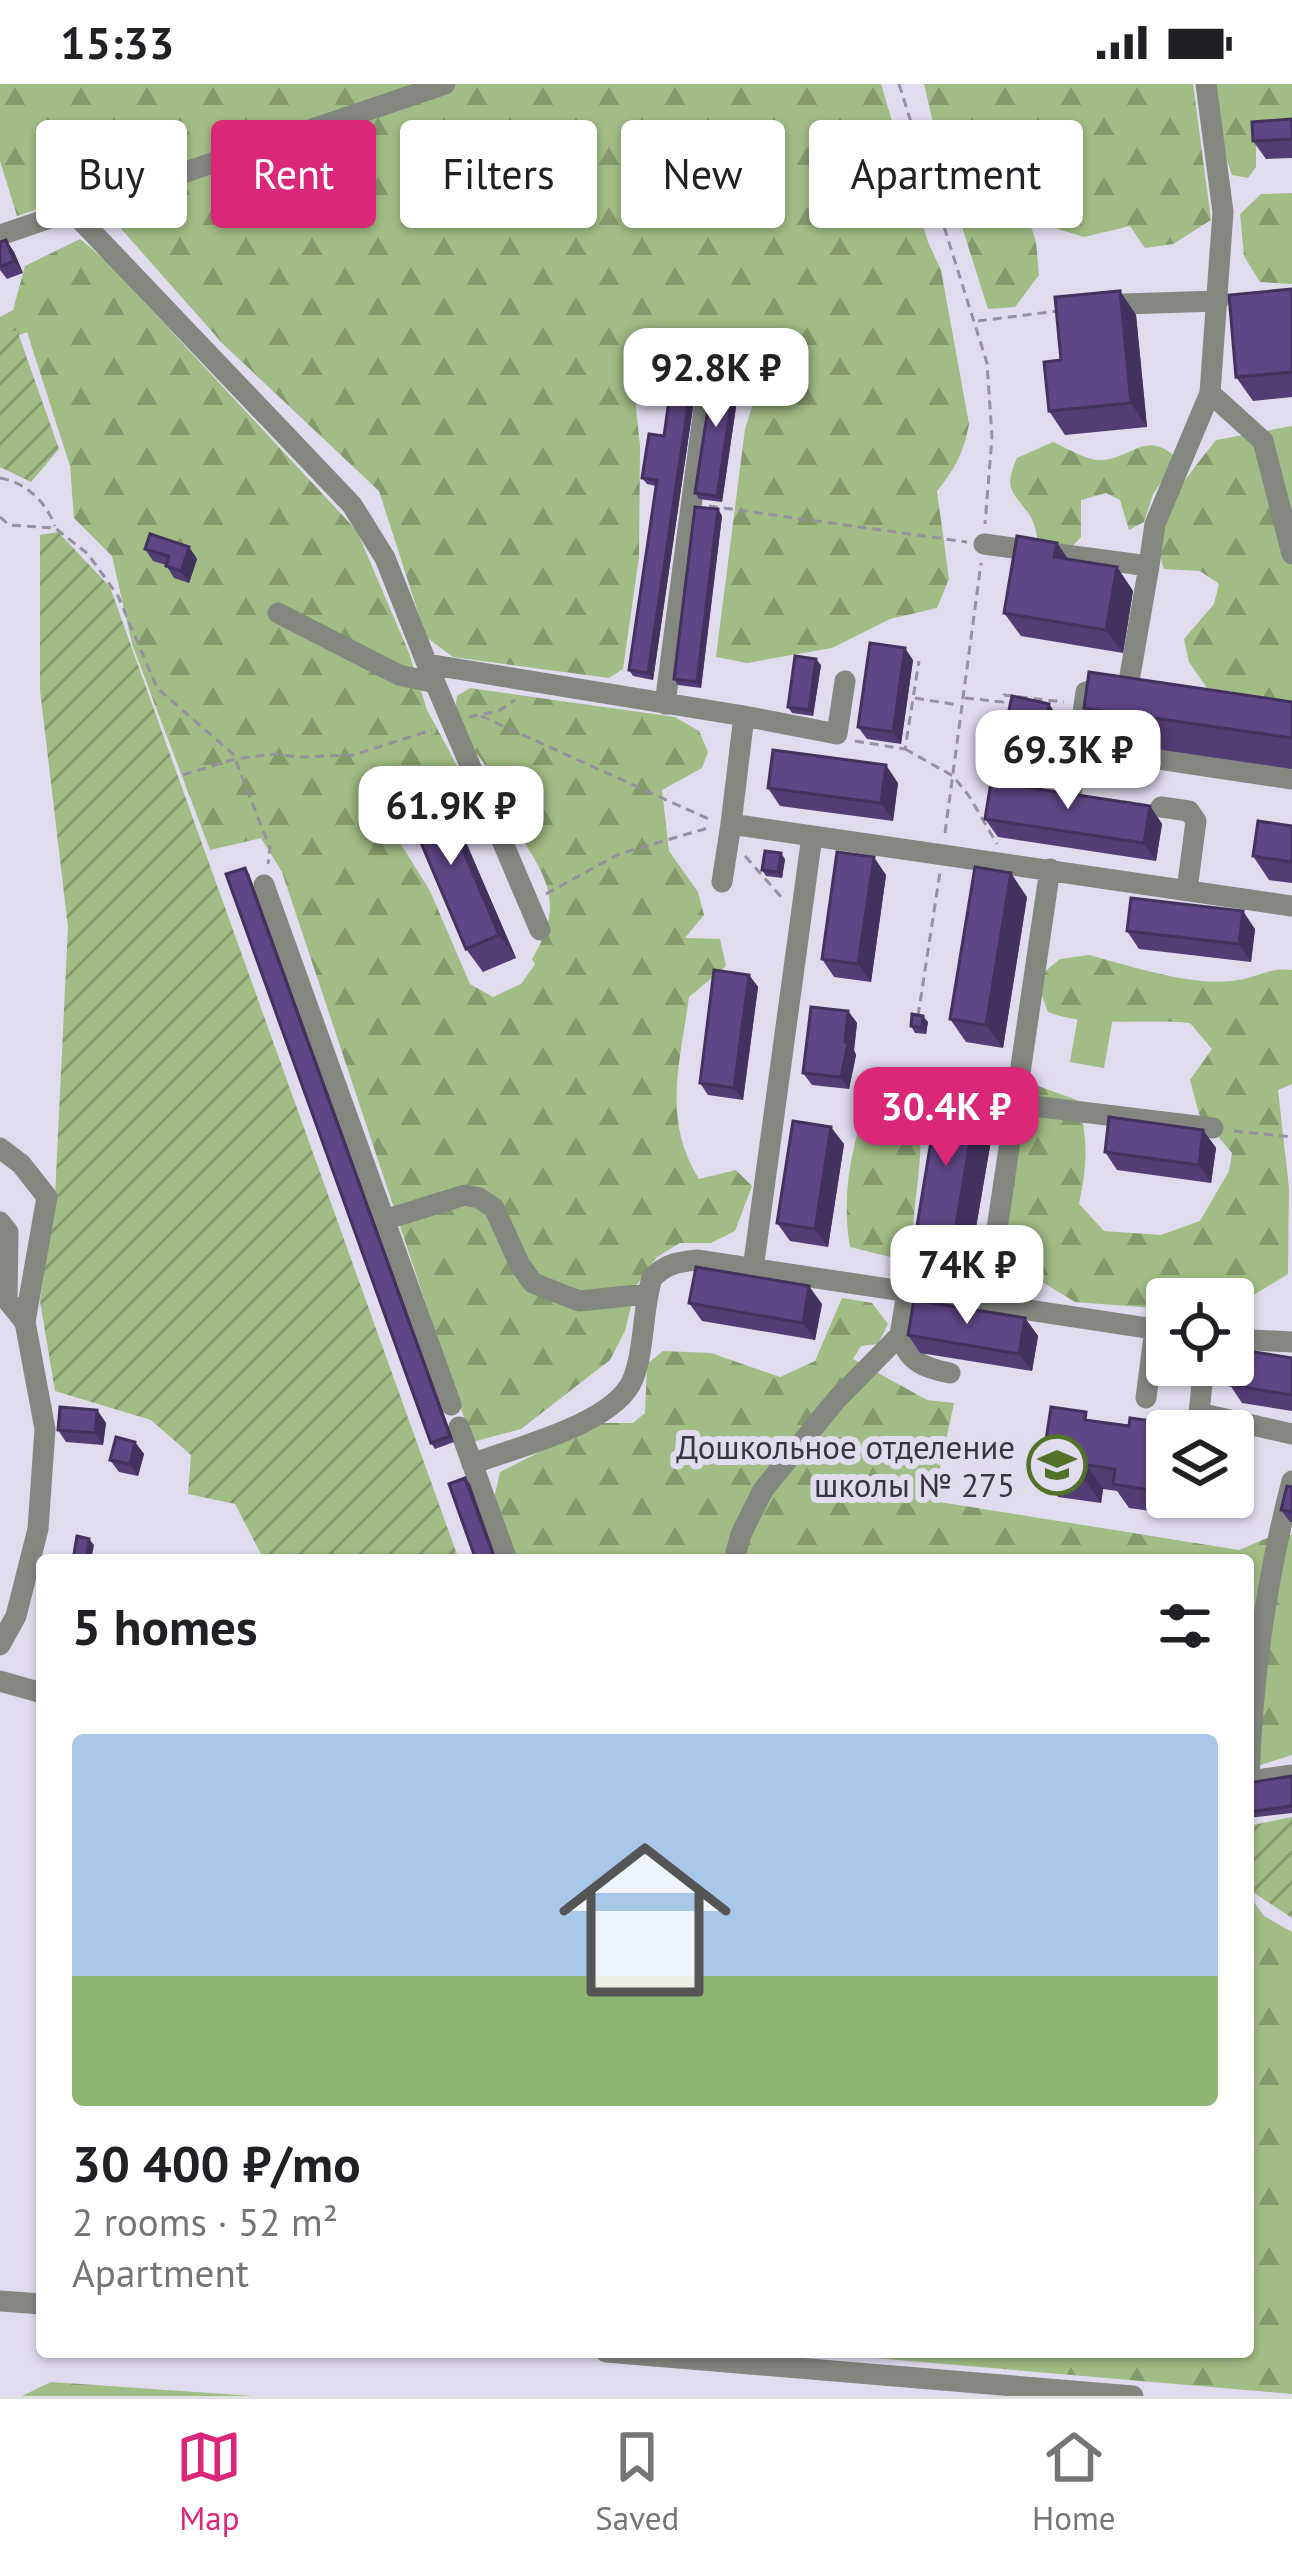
<!DOCTYPE html>
<html lang="en">
<head>
<meta charset="utf-8">
<style>
	:root { --surface:#fff; --page:#f2f2f2; --text:#202124; --muted:#757577; --line:#e0e0e0; --accent:#db2777 }
	body { margin:0; font-family:"PT Sans",sans-serif; background:var(--page); color:var(--text); height:100vh; display:flex; flex-direction:column; font-size:45px; white-space:nowrap }
	* { box-sizing:border-box; margin:0 }
	p { font-size:39px; color:var(--muted) }
	.icon { flex:none; width:66px; height:66px; fill:none; stroke:currentColor; stroke-width:2; stroke-linecap:round; stroke-linejoin:round }
	.map { position:relative; flex:1; overflow:hidden }
	.details { position:absolute; left:36px; top:1470px; width:1218px; height:804px; display:flex; flex-direction:column; background:var(--surface); border-radius:12px; box-shadow:0 3px 9px #0004 }
	.details>* { flex:none }
	.top-card { position:absolute; left:36px; top:36px; width:1221px; height:108px; display:flex; gap:24px }
	.controls { position:absolute; left:1146px; top:1194px; display:grid; gap:24px }
	.controls a { display:grid; place-items:center; width:108px; height:108px; border-radius:12px; background:var(--surface); box-shadow:0 3px 9px #0004; font-size:60px }
	.price { position:absolute; translate:-50% -102px; padding:0 27px; border-radius:24px; background:#fff; color:#222; font-size:39px; line-height:78px; filter:drop-shadow(0 3px 6px #0008) }
	.price::after { content:''; position:absolute; left:50%; top:72px; width:36px; height:27px; margin-left:-18px; background:inherit; clip-path:polygon(0 0,100% 0,50% 100%) }
	.price.selected { background:var(--accent); color:#fff }
	ul { padding:0; list-style:none }
	li { display:grid; align-content:center; gap:24px; height:636px; padding:0 36px }
	li+li { border-top:3px solid var(--line) }
	li span { display:grid; place-items:center; height:372px; border-radius:12px; color:#555 }
	li>.icon { margin-inline-start:auto }
	span .icon { width:216px; height:216px; fill:#fffc; stroke-width:1 }
	li b { font-size:51px }
	h2 { display:flex; justify-content:space-between; align-items:center; height:144px; padding:0 36px; font-size:51px }
	.chip { padding:0 42px; border-radius:12px; background:var(--surface); box-shadow:0 3px 9px #0004; font-size:42px; line-height:108px }
	.chip.selected { background:var(--accent); color:#fff }
	.status { display:flex; justify-content:space-between; align-items:center; height:84px; padding:0 60px; background:var(--surface); direction:ltr }
	.status svg { height:33px; fill:currentColor }
	.menu { display:flex; justify-content:space-around; align-items:center; height:168px; border-top:3px solid var(--line); background:var(--surface); font-size:33px; color:var(--muted) }
	.menu a { display:grid; justify-items:center; gap:6px }
	.menu .selected { color:var(--accent) }
	.map>svg:first-child { display:block }
	.forest { fill:url(#forest-firs) }
	.park { fill:#a1bc84 }
	.garden { fill:url(#garden-furrows) }
	.lines { fill:none; stroke-linecap:round; stroke-linejoin:round }
	.path { stroke:#95919f; stroke-width:3; stroke-dasharray:9 6; stroke-linecap:butt }
	.minor { stroke:#848780; stroke-width:21 }
	.wall { fill:#523d74 }
	.shaded-wall { fill:#42325e }
	.building { fill:#5f4787; stroke:#42325e; stroke-width:3 }
	.labels { text-anchor:middle; dominant-baseline:central; stroke-width:12; stroke-linejoin:round; paint-order:stroke }
	.poi-label { font-size:33px; fill:#36343c; stroke:#e1dbee; text-anchor:end }
</style>
</head>
<body>
<div class="status"><b>15:33</b><svg viewBox="0 0 49 12"><path d="M0 12V9h3v3zM5 12V6h3v6zM10 12V3h3v9zM15 12V0h3v12zM26 1h20v11H26zM47 4h2v5h-2z"/></svg></div>
<div class="map">
<svg width="1292" height="2312" viewBox="0 0 1292 2312">
	<defs>
		<pattern id="forest-firs" width="22" height="20" patternUnits="userSpaceOnUse" patternTransform="scale(3)"><rect width="22" height="20" fill="#a1bc84"/><path d="M5 1l3.5 6h-7zM16 11l3.5 6h-7z" fill="#849a6d"/></pattern>
		<pattern id="garden-furrows" width="10" height="10" patternUnits="userSpaceOnUse" patternTransform="scale(3)"><rect width="10" height="10" fill="#a1bc84"/><path d="M-1 1l2-2M0 10L10 0M9 11l2-2" fill="none" stroke="#849a6d"/></pattern>
	</defs>
	<rect width="100%" height="100%" fill="#e1dbee"/>
	<!-- forest -->
	<path class="forest" d="M0,0H881L928,158L941,186L969,340C964,368 955,385 937,407L949,495L937,524L890,535L832,564L747,579L716,573L745,345L757,307L723,262L686,252L654,262L632,286L640,362L639,473L623,585L609,594L453,573L426,553L379,407L223,260L116,139L97,105L17,132L0,77Z
		M924,0H1193L1211,136L1173,160L1145,164L1130,142L1084,153L1045,141L1017,72L996,39L983,42C979,87 1010,109 1031,144C1038,156 1037,177 1039,191L1015,223L988,225L944,86Z
		M1213,0H1292V45L1256,55V83L1248,94L1232,91L1220,56Z
		M1292,109V200L1260,198L1244,172L1240,130L1261,110Z
		M80,155L105,176L357,447L409,569L427,626L467,700L417,713L389,741L430,807L470,900L493,913L521,900L535,880L532,875C565,821 548,794 516,746C503,725 498,699 483,678C465,653 452,644 457,612L470,604L675,633L699,647L708,668L702,684L662,706L669,767L698,808L704,831L685,854L720,855L726,882L689,913C680,979 662,1036 699,1095L736,1086L752,1102L735,1147L711,1159H680L657,1173L636,1202L625,1247L610,1276L521,1345L472,1358L282,788L261,754L210,766L132,560L112,472L74,434L70,382L27,248L0,259V233L13,226L25,182Z
		M1292,342V617L1207,604L1189,578L1184,555L1214,520L1219,500L1200,487L1164,485C1146,438 1188,392 1216,356Z
		M1053,358C1065,363 1084,375 1098,376C1132,377 1144,343 1178,375L1153,410L1144,438L1129,446L1120,416L1106,409L1081,416V453L1068,467L1039,460C1036,450 1035,438 1029,430C1011,406 1004,405 1017,374Z
		M1089,871C1130,882 1196,904 1238,896C1259,893 1269,883 1292,886V1000L1278,1006L1289,1104L1288,1190L1237,1221L1233,1222V1215H1167V1225L1075,1218L1026,1188L1009,1164L1005,1109L1008,1055L997,1024L1008,1004L1027,998L1077,1016C1089,1053 1087,1082 1079,1120L1104,1147L1161,1151L1200,1137L1229,1087L1232,1069L1199,1030L1190,996L1212,965L1190,939C1147,934 1087,944 1048,928L1041,909L1042,890L1060,875Z
		M904,993C935,1041 913,1101 913,1153L890,1173L850,1163C840,1106 854,1053 873,1000Z
		M842,1214L872,1219L888,1240L878,1260L861,1262L853,1275L927,1316L954,1319L933,1417L1239,1466L1279,1449L1292,1451V1671L1248,1685V1476H511L493,1419L500,1388L596,1339H633L645,1329L647,1280L663,1267L711,1269L780,1293L815,1277Z
		M1248,1810L1264,1832L1292,1848V2310L805,2268H1248Z
		M51,2298L253,2312H22Z"/>
	<!-- park -->
	<path class="park" d="M1079,927L1113,933L1104,984L1070,978Z"/>
	<!-- garden -->
	<path class="garden" d="M17,246L59,365L31,398L0,383V252Z
		M58,448L110,503L459,1476H259L261,1470L235,1420L188,1410L191,1371L151,1336L55,1307L40,1217L55,1113L68,843L40,606V451Z
		M1292,1733V1834L1248,1805V1742Z"/>
	<g class="lines">
		<!-- path -->
		<path class="path" d="M899,0L987,279L992,353L985,440
			M978,237L1058,227
			M0,394C27,399 45,417 55,442
			M709,422L967,458
			M0,433L9,441L55,444L88,470L118,512L157,604L233,670L270,764L268,780
			M915,614L958,621
			M965,614L1003,618L1004,611L1064,618
			M481,632L713,737
			M469,633L499,627L515,616
			M855,657L905,665L919,577
			M905,665L953,692L969,712L997,760
			M183,691L235,675L274,670L299,673L353,671L432,646
			M1108,716L1140,720
			M945,749L981,479
			M745,772L783,815
			M546,810L619,770L708,744
			M918,932L940,788
			M1234,1047L1292,1053"/>
		<!-- minor -->
		<path class="minor" d="M73,128L352,421L385,474L427,580L744,632L731,740L1292,822
			M0,151L445,0
			M1124,220L1218,217
			M1210,309L1263,357L1292,470
			M984,460L1149,482L1155,440L1210,309L1223,128L1206,0
			M278,529L399,591L431,598
			M427,580L540,846
			M1128,603L1149,482
			M665,620L710,278
			M744,632L837,650L845,597
			M1078,663L1292,695
			M1071,710L1086,608L1113,601
			M1161,723L1189,727L1196,737L1187,806
			M722,798L731,740
			M264,801L451,1321
			M1016,1020L1213,1044
			M0,1064L21,1080L47,1113L25,1238
			M384,1136L465,1111L479,1114L494,1124L520,1181L533,1199L579,1217L647,1210
			M0,1138L8,1148L7,1216L25,1238L45,1345L38,1445L16,1532L0,1561
			M753,1185L812,752
			M986,1220L1050,785
			M900,1251C908,1278 924,1284 950,1289
			M1233,1255L1292,1258
			M1204,1281L1199,1329L1292,1350
			M1146,1314L1155,1245
			M459,1343L507,1476
			M472,1380C516,1363 615,1340 633,1295C645,1264 642,1226 652,1194C666,1180 677,1178 697,1176L1167,1247
			M734,1476L741,1450L763,1406L837,1315L900,1251L907,1208
			M0,1597L42,1609
			M1248,1697L1292,1691
			M1249,1697C1252,1595 1266,1496 1292,1397
			M0,2217L42,2220
			M606,2268L1133,2312"/>
	</g>
	<!-- wall -->
	<path class="wall" d="M1292,35V74L1266,75L1253,57Z
		M6,156L14,168L23,189L7,195L0,186Z
		M1292,205V313L1253,317L1236,293Z
		M1120,207L1136,231L1147,343L1065,351L1049,327L1061,276Z
		M700,275L653,596L633,592L629,586L656,402L647,400L642,394Z
		M741,289L722,418L699,415L695,409Z
		M718,425L722,432L701,604L678,601L674,595Z
		M1057,459L1068,475L1117,483L1133,507L1123,569L1021,552L1004,529Z
		M189,463L197,475L189,499L174,494L166,481L153,477L145,465Z
		M913,576L901,660L867,655L858,643Z
		M821,581L813,632L792,629L788,623Z
		M1292,618V685L1108,658L1084,624Z
		M1049,620L1053,626L1038,697L1002,689L997,683Z
		M898,699L893,737L780,722L768,704Z
		M1150,722L1162,740L1156,777L998,753L985,735Z
		M452,726L516,874L483,888L466,865Z
		M1292,742V799L1269,796L1253,772Z
		M785,775L782,794L766,792L762,786Z
		M245,784L249,790L454,1358L435,1365L431,1359Z
		M886,791L871,898L834,893L822,875Z
		M1027,813L1003,964L966,958L950,935Z
		M1255,845L1251,878L1139,865L1127,847Z
		M749,891L758,903L743,1016L708,1011L700,999Z
		M848,927L857,939L854,966L856,971L849,1005L812,1001L803,989Z
		M928,938L926,950L915,949L911,942Z
		M978,1009L995,1033L968,1190L931,1183L914,1160Z
		M1203,1046L1216,1064L1211,1099L1117,1086L1105,1068Z
		M844,1060L828,1163L790,1157L777,1139Z
		M689,1219L822,1220L815,1256L702,1237Z
		M1025,1234L1038,1252L1032,1287L920,1269L908,1251Z
		M1292,1274V1327L1242,1319L1230,1301Z
		M97,1326L106,1339L103,1361L66,1358L58,1346Z
		M1093,1337L1172,1347L1173,1430L1129,1424L1117,1407L1103,1405L1101,1419L1058,1413L1041,1389Z
		M135,1358L144,1370L138,1392L119,1388L110,1376Z
		M1281,1426L1292,1428V1438H1290Z
		M1292,1692V1729L1248,1734V1699Z"/>
	<!-- shaded-wall -->
	<path class="shaded-wall" d="M6,156L14,168L23,189L14,177Z
		M1120,207L1136,231L1147,343L1131,319Z
		M696,269L700,275L653,596L648,589Z
		M737,283L741,289L722,418L717,412Z
		M718,425L722,432L701,604L697,598Z
		M1057,459L1073,483L1054,473Z
		M189,463L197,475L189,499L181,487Z
		M1117,483L1133,507L1123,569L1106,546Z
		M905,564L913,576L901,660L893,648Z
		M816,575L821,581L813,632L809,626Z
		M1049,620L1053,626L1038,697L1034,690Z
		M886,681L898,699L893,737L881,719Z
		M436,702L452,726L516,874L499,851Z
		M1150,722L1162,740L1156,777L1144,759Z
		M781,769L785,775L782,794L778,788Z
		M874,773L886,791L871,898L858,880Z
		M245,784L249,790L454,1358L450,1352Z
		M1011,789L1027,813L1003,964L986,941Z
		M1243,827L1255,845L1251,878L1239,860Z
		M749,891L758,903L743,1016L734,1004Z
		M848,927L857,939L854,966L856,971L849,1005L841,993Z
		M923,932L928,938L926,950L922,944Z
		M978,1009L995,1033L968,1190L952,1166Z
		M831,1043L844,1060L828,1163L815,1145Z
		M1203,1046L1216,1064L1211,1099L1199,1081Z
		M809,1202L822,1220L815,1256L803,1239Z
		M1025,1234L1038,1252L1032,1287L1019,1270Z
		M97,1326L106,1339L103,1361L95,1349Z
		M1166,1339L1172,1347H1167V1413H1175L1173,1430L1156,1407Z
		M135,1358L144,1370L138,1392L130,1380Z
		M1087,1381L1103,1405L1101,1419L1085,1396Z
		M465,1394L470,1400L497,1476H495Z
		M89,1455L94,1461L91,1476H86Z"/>
	<!-- building -->
	<path class="building" d="M1292,35V55L1253,57L1252,38Z
		M6,156L14,177L0,183V158Z
		M1292,205V288L1236,293L1229,211Z
		M1120,207L1131,319L1049,327L1044,278L1061,276L1055,213Z
		M676,266L696,269L648,589L629,586L657,396L642,394L649,350L664,352Z
		M715,280L737,283L717,412L695,409Z
		M695,423L718,425L697,598L674,595Z
		M150,450L189,463L181,487L166,482L169,472L145,465Z
		M1017,452L1057,459L1054,473L1117,483L1106,546L1004,529Z
		M870,559L905,564L893,648L858,643Z
		M795,572L816,575L809,626L788,623Z
		M1089,588L1292,618V654L1084,624Z
		M1012,612L1049,620L1034,690L997,683Z
		M773,666L886,681L881,719L768,704Z
		M991,698L1150,722L1144,759L985,735Z
		M436,702L499,851L466,865L403,716Z
		M1258,737L1292,742V778L1253,772Z
		M765,767L781,769L778,788L762,786Z
		M837,768L874,773L858,880L822,875Z
		M975,783L1011,789L986,941L950,935Z
		M245,784L450,1352L431,1359L226,790Z
		M1131,814L1243,827L1239,860L1127,847Z
		M714,886L749,891L734,1004L700,999Z
		M811,923L848,927L845,958L848,959L841,993L803,989Z
		M912,930L923,932L922,944L911,942Z
		M940,1003L978,1009L952,1166L914,1160Z
		M1109,1033L1203,1046L1199,1081L1105,1068Z
		M793,1037L831,1043L815,1145L777,1139Z
		M696,1183L809,1202L803,1239L689,1219Z
		M914,1216L1025,1234L1019,1270L908,1251Z
		M1235,1265L1292,1274V1311L1230,1301Z
		M60,1323L97,1326L95,1349L58,1346Z
		M1051,1323L1086,1328L1085,1336L1129,1342L1130,1334L1166,1339L1156,1407L1113,1400L1115,1385L1087,1381L1085,1396L1041,1389Z
		M116,1353L135,1358L130,1380L110,1376Z
		M465,1394L495,1476H476L449,1400Z
		M1287,1402L1292,1403V1428L1281,1426Z
		M77,1452L89,1455L86,1476H73Z
		M1292,1692V1722L1248,1728V1699Z"/>
	<!-- icons -->
	<defs>
		<g id="school-ring" transform="scale(3)"><circle r="9.5" fill="#e1dbee" stroke="#537229" stroke-width="1.5"/><path d="M0-5L7-2L0 1L-7-2ZM-4 1L0 2.5L4 1V4Q0 6-4 4Z" fill="#537229"/></g>
	</defs>
	<g fill-rule="evenodd">
		<use href="#school-ring" x="1057" y="1381"/>
	</g>
	<g class="labels">
		<!-- poi labels -->
		<g class="poi-label">
			<text x="1015" y="1362">Дошкольное отделение<tspan x="1015" dy="38">школы № 275</tspan></text>
		</g>
	</g>
</svg>
<div class="controls">
<a><svg class="icon" aria-label="locate" viewBox="0 0 24 24"><circle cx="12" cy="12" r="6"/><path d="M12 2v4M12 18v4M2 12h4M18 12h4"/></svg></a>
<a><svg class="icon" aria-label="layers" viewBox="0 0 24 24"><path d="M12 4l9 5-9 5-9-5zM3 14l9 5 9-5"/></svg></a>
</div>
<b class="price" style="left:716px;top:346px">92.8K ₽</b>
<b class="price" style="left:1068px;top:728px">69.3K ₽</b>
<b class="price" style="left:451px;top:784px">61.9K ₽</b>
<b class="price selected" style="left:946px;top:1085px">30.4K ₽</b>
<b class="price" style="left:967px;top:1243px">74K ₽</b>
<div class="top-card">
<a class="chip">Buy</a>
<a class="chip selected">Rent</a>
<a class="chip">Filters</a>
<a class="chip">New</a>
<a class="chip">Apartment</a>
</div>
<section class="details">
<h2>5 homes<svg class="icon" aria-label="filters" viewBox="0 0 24 24"><path d="M4 7h16M4 17h16"/><circle cx="9" cy="7" r="2"/><circle cx="15" cy="17" r="2"/></svg></h2>
<ul>
<li><span style="background:linear-gradient(#a9c7e8 65%,#8fb573 0)"><svg class="icon" aria-label="home" viewBox="0 0 24 24"><path d="M3 11l9-7 9 7M6 9v11h12V9"/></svg></span><div><b>30 400 ₽/mo</b><p>2 rooms · 52 m²</p><p>Apartment</p></div></li>
</ul>
</section>
</div>
<nav class="menu">
<a class="selected"><svg class="icon" aria-label="map" viewBox="0 0 24 24"><path d="M3 6l6-2 6 2 6-2v14l-6 2-6-2-6 2zM9 4v14M15 6v14"/></svg>Map</a>
<a><svg class="icon" aria-label="saved" viewBox="0 0 24 24"><path d="M7 4h10v16l-5-4-5 4z"/></svg>Saved</a>
<a><svg class="icon" aria-label="home" viewBox="0 0 24 24"><path d="M3 11l9-7 9 7M6 9v11h12V9"/></svg>Home</a>
</nav>
</body>
</html>
